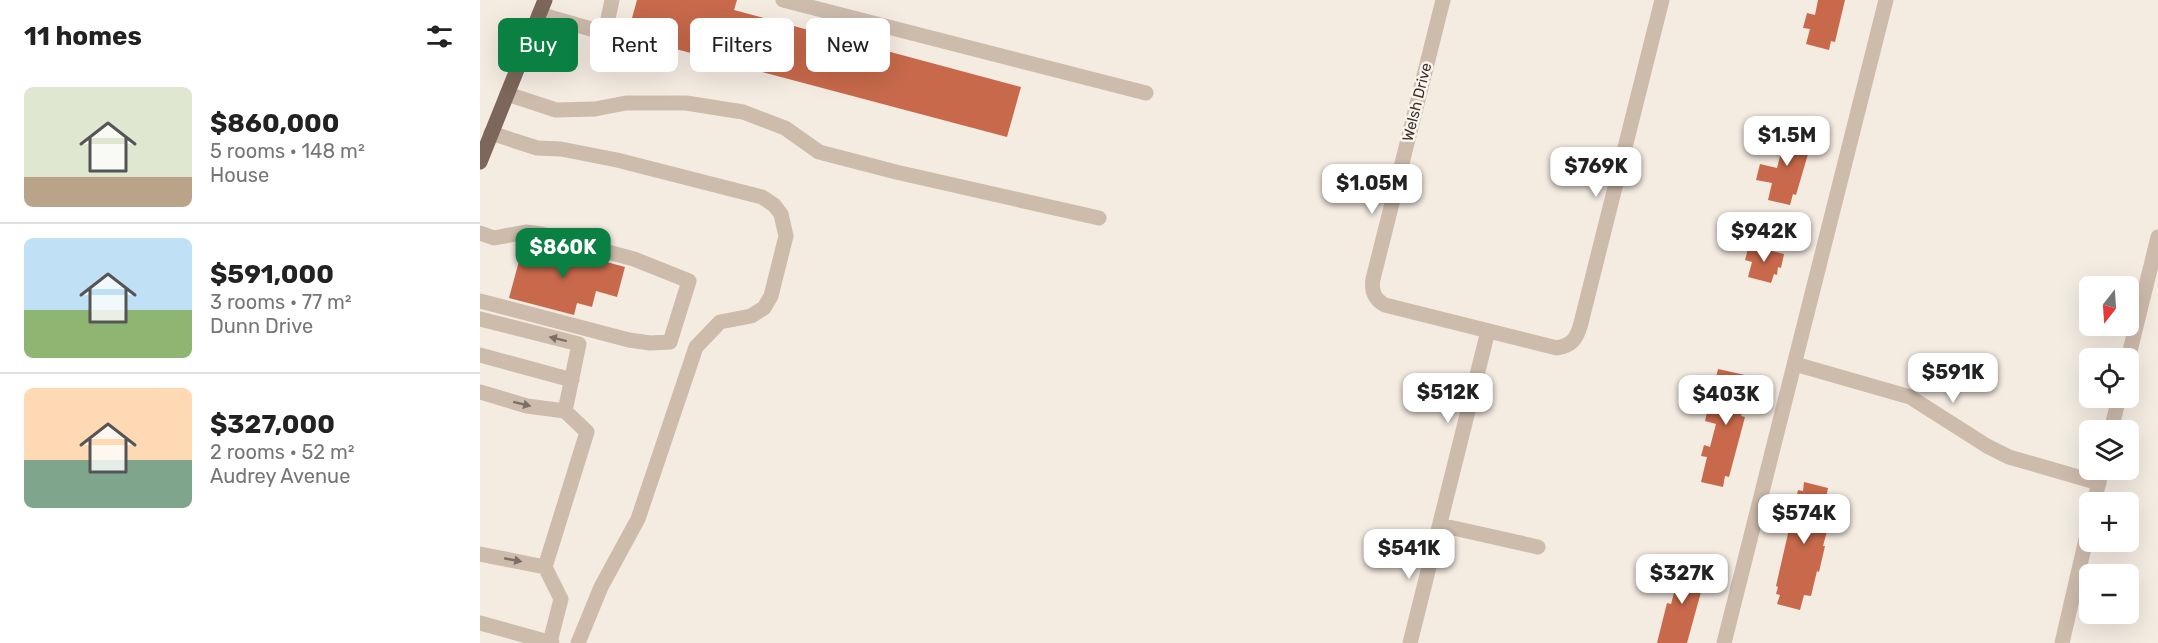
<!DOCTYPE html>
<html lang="en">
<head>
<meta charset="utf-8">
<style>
	:root { --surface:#fff; --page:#f2f2f2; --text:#222; --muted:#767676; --line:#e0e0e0; --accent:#0b8043 }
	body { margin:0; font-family:Rubik,sans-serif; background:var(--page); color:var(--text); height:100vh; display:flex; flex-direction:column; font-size:22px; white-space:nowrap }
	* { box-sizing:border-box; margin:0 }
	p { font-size:20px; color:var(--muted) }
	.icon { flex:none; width:33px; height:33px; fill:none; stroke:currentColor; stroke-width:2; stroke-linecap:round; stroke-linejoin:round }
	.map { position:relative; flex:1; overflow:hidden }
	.drawer { display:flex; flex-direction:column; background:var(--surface); width:480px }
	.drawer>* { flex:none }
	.guide { position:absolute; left:18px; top:18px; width:570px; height:54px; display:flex; gap:12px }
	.needle { width:39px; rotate:197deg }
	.tools { position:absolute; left:1599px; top:276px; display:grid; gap:12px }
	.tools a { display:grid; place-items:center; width:60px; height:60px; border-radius:9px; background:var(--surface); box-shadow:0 6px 24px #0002; font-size:30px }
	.price { position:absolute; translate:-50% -51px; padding:0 14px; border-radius:12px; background:#fff; color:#222; font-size:20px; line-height:39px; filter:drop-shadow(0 2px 3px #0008) }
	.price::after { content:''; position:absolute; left:50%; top:36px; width:18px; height:14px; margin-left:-9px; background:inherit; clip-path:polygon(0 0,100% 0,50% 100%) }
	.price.current { background:var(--accent); color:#fff }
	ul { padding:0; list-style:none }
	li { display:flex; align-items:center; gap:18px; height:150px; padding:0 24px }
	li+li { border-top:2px solid var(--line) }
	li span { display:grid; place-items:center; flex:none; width:168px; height:120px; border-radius:9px; color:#555 }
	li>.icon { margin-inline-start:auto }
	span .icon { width:72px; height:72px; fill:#fffc; stroke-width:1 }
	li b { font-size:26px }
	h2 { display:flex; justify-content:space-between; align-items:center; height:72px; padding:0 24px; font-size:26px }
	.pill { padding:0 21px; border-radius:9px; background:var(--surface); box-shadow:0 6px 24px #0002; font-size:21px; line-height:54px }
	.pill.current { background:var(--accent); color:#fff }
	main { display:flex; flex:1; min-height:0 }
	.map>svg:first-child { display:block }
	.building { fill:#c8694b }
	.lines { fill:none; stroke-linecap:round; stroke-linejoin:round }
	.minor { stroke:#cdbbac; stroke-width:15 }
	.major { stroke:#7d675c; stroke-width:15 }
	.oneway { fill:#7d6f65 }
	.labels { text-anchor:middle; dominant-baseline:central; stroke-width:5; stroke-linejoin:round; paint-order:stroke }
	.street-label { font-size:15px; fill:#3b302b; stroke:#fbf5ee }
</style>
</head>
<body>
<main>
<section class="drawer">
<h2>11 homes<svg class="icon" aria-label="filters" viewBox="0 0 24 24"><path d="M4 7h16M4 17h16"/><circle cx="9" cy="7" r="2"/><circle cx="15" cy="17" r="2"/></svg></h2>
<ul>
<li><span style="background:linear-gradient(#dfe7d0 75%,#b9a48a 0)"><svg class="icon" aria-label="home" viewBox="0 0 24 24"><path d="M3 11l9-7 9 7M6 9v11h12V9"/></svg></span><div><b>$860,000</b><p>5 rooms · 148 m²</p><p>House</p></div></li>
<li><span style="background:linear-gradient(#bfe0f5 60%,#8fb573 0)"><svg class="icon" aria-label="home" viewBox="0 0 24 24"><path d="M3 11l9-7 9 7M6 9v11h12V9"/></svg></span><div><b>$591,000</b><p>3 rooms · 77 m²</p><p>Dunn Drive</p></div></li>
<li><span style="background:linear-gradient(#ffd9b3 60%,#7fa58c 0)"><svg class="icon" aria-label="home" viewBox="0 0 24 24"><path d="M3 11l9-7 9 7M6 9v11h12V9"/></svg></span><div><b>$327,000</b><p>2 rooms · 52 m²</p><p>Audrey Avenue</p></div></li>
</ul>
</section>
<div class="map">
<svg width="1678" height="643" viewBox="0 0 1678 643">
	<rect width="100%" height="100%" fill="#f4ebe1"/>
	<!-- building -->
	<path class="building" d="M157,0H257L254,10L541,87L527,137L147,36Z
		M1338,0H1365L1355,42L1351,41L1349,50L1326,44L1330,29L1323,28L1327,13L1335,15Z
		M1300,128L1333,137L1316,195L1313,194L1310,205L1288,200L1292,183L1276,180L1280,164L1297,168L1303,145L1296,143Z
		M57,243L145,267L137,297L116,291L112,307L97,303L94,315L29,298L42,250L48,252L49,247L56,249Z
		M1269,245L1304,254L1301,268L1298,267L1297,275L1294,274L1291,283L1268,277L1272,262L1265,260Z
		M1238,369L1274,377L1270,392H1268L1261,416L1265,417L1249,477L1245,476L1243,487L1221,482L1227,457L1221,456L1224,445L1230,447L1236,424L1225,421L1228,408L1236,410L1241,387L1234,385Z
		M1324,482L1348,488L1346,498L1355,501L1343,546H1345L1339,572L1337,571L1331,596L1324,595L1320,610L1297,604L1300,595L1296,594L1298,587L1296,586L1318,490L1323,491Z
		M1196,562L1227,570L1207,643H1177L1187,603L1191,604L1199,575L1193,573Z"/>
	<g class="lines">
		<!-- minor -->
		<path class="minor" d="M303,0L666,93
			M963,0L893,279C891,291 894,299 905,305L1077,348C1093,345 1097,338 1101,323L1182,0
			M59,14L125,33L132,0
			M27,94L76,110L115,109L146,103H206L263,112L305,128L339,152L416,172L619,218
			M11,133L57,148L81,149L137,160L282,197L294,205L301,214L306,236L291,296L284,308L271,316L240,322L216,347L158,519L121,587L98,643
			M0,233L14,238L46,232L61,234L154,259L209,281L190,342L170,343L149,340L0,301
			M0,319L99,344L85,411
			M0,355L92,380
			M1648,359L1678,237
			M1315,364L1430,397L1507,446L1529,457L1619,483
			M0,392L47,406L85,411L107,432L65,567L81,599L70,642
			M1631,430L1639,398
			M1614,502L1622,470
			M960,525L1058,547
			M0,554L65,567
			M0,623L72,643
			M930,643L1008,331
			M1244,643L1406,0
			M1582,643L1610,522"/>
		<!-- major -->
		<path class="major" d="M0,162L65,0"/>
	</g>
	<!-- one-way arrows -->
	<defs><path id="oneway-solid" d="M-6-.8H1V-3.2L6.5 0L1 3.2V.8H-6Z" transform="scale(1.5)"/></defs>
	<g class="oneway">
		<use href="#oneway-solid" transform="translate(78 339) rotate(-166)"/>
		<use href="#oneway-solid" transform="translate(42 404) rotate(14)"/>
		<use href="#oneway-solid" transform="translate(33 560) rotate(11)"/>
	</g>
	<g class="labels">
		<!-- street labels -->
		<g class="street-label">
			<text transform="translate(937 102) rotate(-76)">Welsh Drive</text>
		</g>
	</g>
</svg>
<div class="tools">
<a><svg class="needle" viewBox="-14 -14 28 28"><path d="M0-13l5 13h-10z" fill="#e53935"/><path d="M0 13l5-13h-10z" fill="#767676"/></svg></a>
<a><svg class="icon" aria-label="locate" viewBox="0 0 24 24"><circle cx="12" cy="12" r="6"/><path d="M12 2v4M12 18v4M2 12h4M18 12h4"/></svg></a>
<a><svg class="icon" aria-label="layers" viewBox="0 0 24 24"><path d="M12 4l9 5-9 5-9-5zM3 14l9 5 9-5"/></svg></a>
<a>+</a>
<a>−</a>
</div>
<b class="price" style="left:1307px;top:167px">$1.5M</b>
<b class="price" style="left:1116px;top:198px">$769K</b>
<b class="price" style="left:892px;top:215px">$1.05M</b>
<b class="price" style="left:1284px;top:263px">$942K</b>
<b class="price current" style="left:83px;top:279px">$860K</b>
<b class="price" style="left:1473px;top:404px">$591K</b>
<b class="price" style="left:968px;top:424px">$512K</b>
<b class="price" style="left:1246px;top:426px">$403K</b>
<b class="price" style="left:1324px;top:545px">$574K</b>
<b class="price" style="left:929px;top:580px">$541K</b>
<b class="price" style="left:1202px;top:605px">$327K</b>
<div class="guide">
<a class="pill current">Buy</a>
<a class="pill">Rent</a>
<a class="pill">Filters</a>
<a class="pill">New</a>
</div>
</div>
</main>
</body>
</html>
